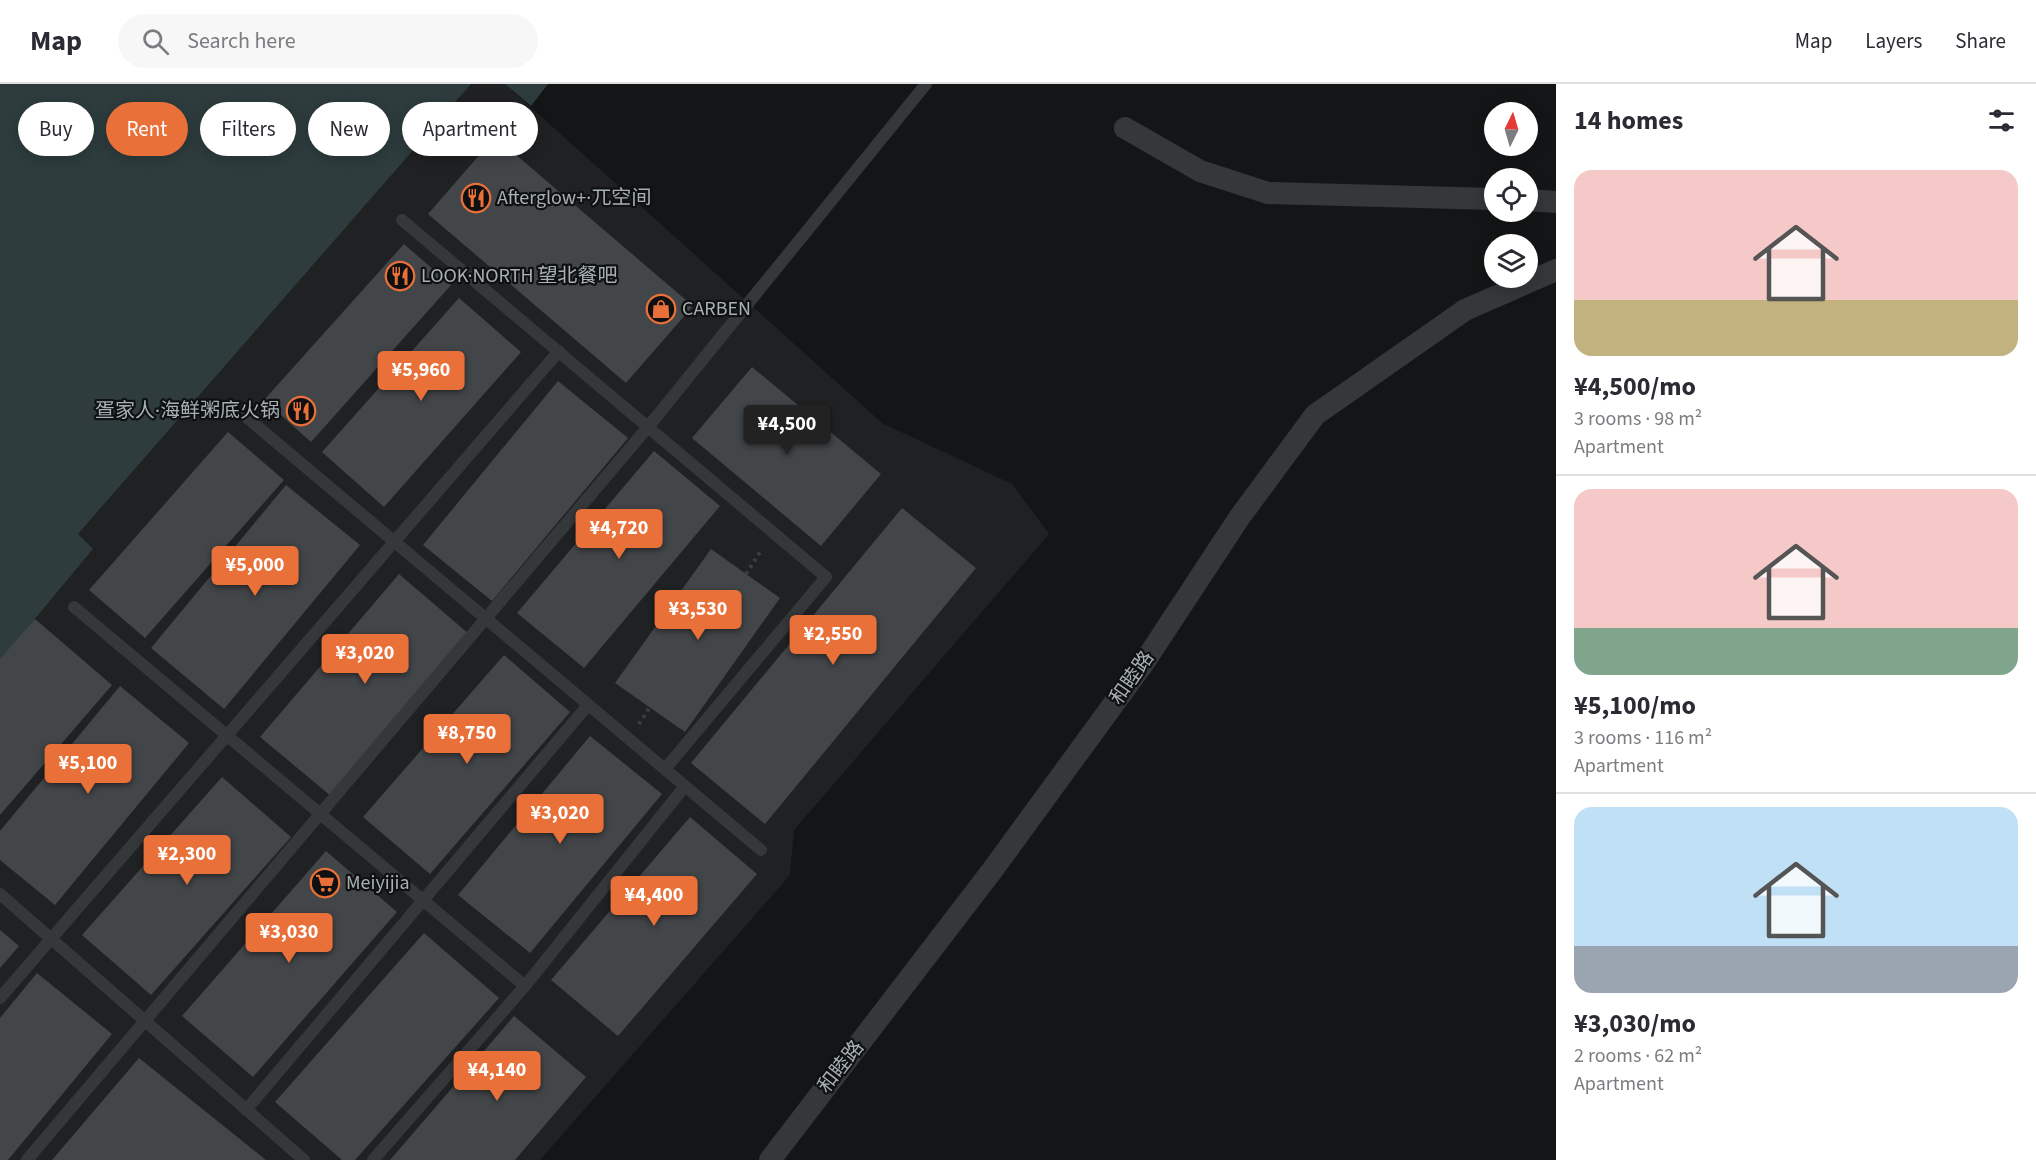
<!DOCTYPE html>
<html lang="en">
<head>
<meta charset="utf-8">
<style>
	:root { --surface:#fff; --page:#f7f7f7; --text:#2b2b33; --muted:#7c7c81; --line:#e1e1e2; --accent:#e97139 }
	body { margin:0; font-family:"Source Sans 3","Noto Sans SC",sans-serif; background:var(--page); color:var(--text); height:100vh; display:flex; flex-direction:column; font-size:22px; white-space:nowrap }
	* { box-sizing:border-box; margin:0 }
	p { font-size:20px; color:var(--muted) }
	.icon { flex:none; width:33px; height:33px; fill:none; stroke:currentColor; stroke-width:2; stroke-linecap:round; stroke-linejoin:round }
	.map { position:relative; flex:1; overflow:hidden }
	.side { display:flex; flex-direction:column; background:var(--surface); width:480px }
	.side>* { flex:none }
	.top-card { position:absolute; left:18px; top:18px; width:570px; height:54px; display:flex; gap:12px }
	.needle { width:39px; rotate:5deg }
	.fabs { position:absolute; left:1484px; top:18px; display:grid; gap:12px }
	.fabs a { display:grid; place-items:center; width:54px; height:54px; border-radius:50%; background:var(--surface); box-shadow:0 3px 15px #0003; font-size:30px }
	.price { position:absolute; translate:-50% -51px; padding:0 14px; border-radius:6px; background:var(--accent); color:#fff; font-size:20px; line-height:39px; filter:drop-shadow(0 2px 3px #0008) }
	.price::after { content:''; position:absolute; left:50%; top:36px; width:18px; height:14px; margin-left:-9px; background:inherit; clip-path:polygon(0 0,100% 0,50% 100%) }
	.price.active { background:#222; color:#fff }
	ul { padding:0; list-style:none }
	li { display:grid; align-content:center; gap:12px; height:318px; padding:0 18px }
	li+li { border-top:2px solid var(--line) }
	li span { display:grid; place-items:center; height:186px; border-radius:18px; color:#555 }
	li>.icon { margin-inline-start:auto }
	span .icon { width:108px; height:108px; fill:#fffc; stroke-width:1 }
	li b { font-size:26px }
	h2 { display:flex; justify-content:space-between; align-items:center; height:72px; padding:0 18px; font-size:26px }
	.tag { padding:0 21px; border-radius:27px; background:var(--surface); box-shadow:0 3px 15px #0003; font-size:21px; line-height:54px }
	.tag.active { background:var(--accent); color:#fff }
	header { display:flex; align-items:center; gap:36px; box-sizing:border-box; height:84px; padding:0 30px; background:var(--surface); border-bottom:2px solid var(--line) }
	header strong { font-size:28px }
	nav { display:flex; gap:33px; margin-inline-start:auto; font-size:21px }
	.search { width:420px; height:54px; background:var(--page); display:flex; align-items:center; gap:15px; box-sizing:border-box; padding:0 21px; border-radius:33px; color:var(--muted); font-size:22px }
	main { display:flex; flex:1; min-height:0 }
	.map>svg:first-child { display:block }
	.built { fill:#202123 }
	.water { fill:#2e3c3e }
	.building { fill:#434649 }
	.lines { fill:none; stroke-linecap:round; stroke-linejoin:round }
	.path { stroke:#3b3f41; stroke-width:4; stroke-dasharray:3 4.5; stroke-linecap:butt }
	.service { stroke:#35383b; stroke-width:12 }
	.minor { stroke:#35383b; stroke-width:22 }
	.labels { text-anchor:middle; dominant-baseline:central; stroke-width:4.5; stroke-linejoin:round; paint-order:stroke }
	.poi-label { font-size:20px; fill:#a6b0b5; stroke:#0f1011; text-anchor:start }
	.street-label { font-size:20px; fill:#a6b0b5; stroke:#0f1011 }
</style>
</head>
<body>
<header>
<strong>Map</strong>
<div class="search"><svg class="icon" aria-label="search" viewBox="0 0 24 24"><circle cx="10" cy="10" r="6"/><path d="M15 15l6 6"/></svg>Search here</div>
<nav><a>Map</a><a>Layers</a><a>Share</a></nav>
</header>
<main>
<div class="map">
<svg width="1556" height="1076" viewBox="0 0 1556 1076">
	<rect width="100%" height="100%" fill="#141516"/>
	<!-- built -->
	<path class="built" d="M471,0H505L882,339L1012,400L1049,450L794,746L790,791L540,1076H0V577L93,465L77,451Z"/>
	<!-- water -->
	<path class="water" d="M0,0H471L78,450L93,465L0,577Z
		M505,0H548L531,22Z"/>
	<!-- building -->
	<path class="building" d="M495,53L693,222L626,299L428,130Z
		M404,160L451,201L311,358L264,316Z
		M459,214L521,268L384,423L322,368Z
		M752,283L881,390L821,462L692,354Z
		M558,297L628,354L492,517L423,461Z
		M228,348L284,396L145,554L89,506Z
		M654,367L720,422L584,584L517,529Z
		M286,401L360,461L224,625L151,564Z
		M902,424L976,484L765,740L691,679Z
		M711,465L780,514L685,648L615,599Z
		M399,490L469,550L331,712L260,653Z
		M35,535L112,601L0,731V575Z
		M504,571L570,628L430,790L363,733Z
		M120,602L189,659L55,821L0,776V747Z
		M590,652L662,710L530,869L458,811Z
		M222,693L291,753L151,911L82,851Z
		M690,733L757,790L618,952L551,896Z
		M326,767L397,828L253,993L182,932Z
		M0,846L19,862L0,884Z
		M424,849L499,914L355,1076H342L275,1018Z
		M37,889L112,950L8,1076H0V934Z
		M514,932L586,993L515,1076H390Z
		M139,974L266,1076H52Z"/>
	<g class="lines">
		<!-- path -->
		<path class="path" d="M746,490L762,465
			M639,640L650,623"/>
		<!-- service -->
		<path class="service" d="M402,136L826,493L665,685
			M245,332L761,766
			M74,523L525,902
			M0,810L304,1076
			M0,914L559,267
			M246,1026L588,621
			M27,1076L648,343L926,0
			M373,1076L525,902L685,702"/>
		<!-- minor -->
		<path class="minor" d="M1125,44L1200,87L1268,109L1494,115
			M1527,116L1556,118
			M770,1076L991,788L1145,577L1239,434L1315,331L1465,226L1556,186"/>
	</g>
	<!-- icons -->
	<defs>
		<g id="restaurant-ring" transform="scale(1.5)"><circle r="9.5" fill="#0f1011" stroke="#e97139" stroke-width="1.5"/><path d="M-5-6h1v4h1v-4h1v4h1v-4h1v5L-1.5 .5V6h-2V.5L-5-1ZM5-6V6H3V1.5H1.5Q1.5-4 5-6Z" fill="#e97139"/></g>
		<g id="shop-ring" transform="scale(1.5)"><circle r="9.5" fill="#0f1011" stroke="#e97139" stroke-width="1.5"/><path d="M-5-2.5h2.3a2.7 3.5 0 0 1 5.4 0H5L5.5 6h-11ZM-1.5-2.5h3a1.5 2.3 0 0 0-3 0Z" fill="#e97139"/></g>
		<g id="supermarket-ring" transform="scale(1.5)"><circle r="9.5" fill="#0f1011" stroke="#e97139" stroke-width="1.5"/><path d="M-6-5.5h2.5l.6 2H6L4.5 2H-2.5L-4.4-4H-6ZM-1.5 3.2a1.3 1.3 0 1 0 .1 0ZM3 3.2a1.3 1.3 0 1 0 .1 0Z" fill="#e97139"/></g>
	</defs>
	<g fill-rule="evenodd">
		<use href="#restaurant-ring" x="476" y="114"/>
		<use href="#restaurant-ring" x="400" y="192"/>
		<use href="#shop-ring" x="661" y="225"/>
		<use href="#restaurant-ring" x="301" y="327"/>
		<use href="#supermarket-ring" x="325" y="799"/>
	</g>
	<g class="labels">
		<!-- poi labels -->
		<g class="poi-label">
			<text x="497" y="114">Afterglow+·兀空间</text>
			<text x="421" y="192">LOOK·NORTH 望北餐吧</text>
			<text x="682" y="225">CARBEN</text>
			<text x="280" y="327" text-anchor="end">疍家人·海鲜粥底火锅</text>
			<text x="346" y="799">Meiyijia</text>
		</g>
		<!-- street labels -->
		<g class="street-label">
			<text transform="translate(1132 594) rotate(-55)">和睦路</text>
			<text transform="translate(841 983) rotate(-52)">和睦路</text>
		</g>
	</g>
</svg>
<div class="fabs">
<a><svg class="needle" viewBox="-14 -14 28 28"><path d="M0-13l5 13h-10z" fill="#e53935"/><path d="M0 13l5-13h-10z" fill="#7c7c81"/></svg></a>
<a><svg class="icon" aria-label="locate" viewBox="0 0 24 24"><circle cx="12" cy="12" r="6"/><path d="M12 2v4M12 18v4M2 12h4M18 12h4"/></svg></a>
<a><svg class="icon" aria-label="layers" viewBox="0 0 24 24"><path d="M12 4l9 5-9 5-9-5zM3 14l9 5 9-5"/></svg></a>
</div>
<b class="price" style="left:421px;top:318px">¥5,960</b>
<b class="price active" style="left:787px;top:372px">¥4,500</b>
<b class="price" style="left:619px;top:476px">¥4,720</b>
<b class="price" style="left:255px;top:513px">¥5,000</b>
<b class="price" style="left:698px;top:557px">¥3,530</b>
<b class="price" style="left:833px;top:582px">¥2,550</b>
<b class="price" style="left:365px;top:601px">¥3,020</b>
<b class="price" style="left:467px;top:681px">¥8,750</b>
<b class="price" style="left:88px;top:711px">¥5,100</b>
<b class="price" style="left:560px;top:761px">¥3,020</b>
<b class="price" style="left:187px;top:802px">¥2,300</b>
<b class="price" style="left:654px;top:843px">¥4,400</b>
<b class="price" style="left:289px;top:880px">¥3,030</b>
<b class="price" style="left:497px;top:1018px">¥4,140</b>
<div class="top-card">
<a class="tag">Buy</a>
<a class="tag active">Rent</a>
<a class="tag">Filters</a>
<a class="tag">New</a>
<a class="tag">Apartment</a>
</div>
</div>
<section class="side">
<h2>14 homes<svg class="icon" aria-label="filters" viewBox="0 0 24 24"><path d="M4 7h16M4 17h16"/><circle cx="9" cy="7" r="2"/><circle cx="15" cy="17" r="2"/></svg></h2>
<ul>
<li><span style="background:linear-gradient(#f6c9c9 70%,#c2b280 0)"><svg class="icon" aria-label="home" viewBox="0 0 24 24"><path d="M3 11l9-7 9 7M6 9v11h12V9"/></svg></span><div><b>¥4,500/mo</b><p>3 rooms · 98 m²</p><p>Apartment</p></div></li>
<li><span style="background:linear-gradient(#f6c9c9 75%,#7fa58c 0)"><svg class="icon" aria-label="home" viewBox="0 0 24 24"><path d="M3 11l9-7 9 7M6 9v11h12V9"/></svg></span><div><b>¥5,100/mo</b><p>3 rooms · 116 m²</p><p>Apartment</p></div></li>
<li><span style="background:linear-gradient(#bfe0f5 75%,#9aa5b1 0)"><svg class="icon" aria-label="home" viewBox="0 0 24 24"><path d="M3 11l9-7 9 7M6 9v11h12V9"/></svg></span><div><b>¥3,030/mo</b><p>2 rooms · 62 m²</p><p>Apartment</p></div></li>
</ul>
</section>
</main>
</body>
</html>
